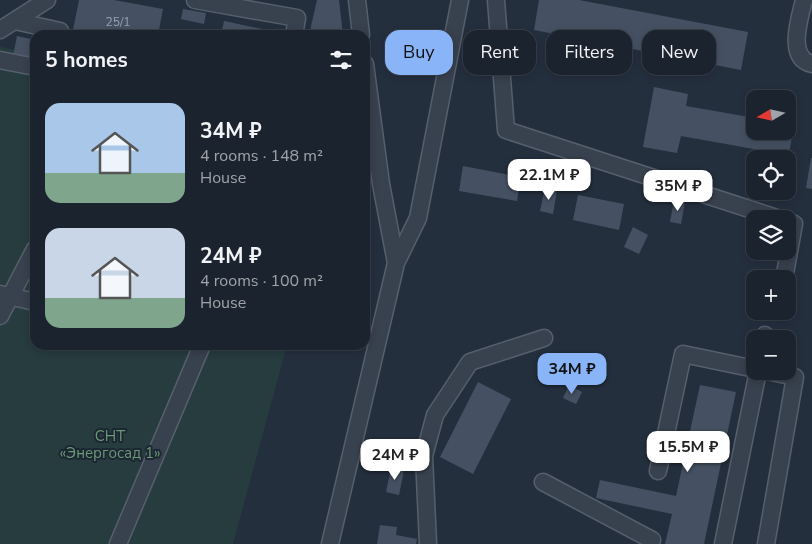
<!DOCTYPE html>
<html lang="en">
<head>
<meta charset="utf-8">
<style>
	:root { --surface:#1b232e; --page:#242b36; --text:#f1f3f6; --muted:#a0a4aa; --line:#39404a; --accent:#8ab4f8 }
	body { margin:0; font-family:"Nunito Sans",sans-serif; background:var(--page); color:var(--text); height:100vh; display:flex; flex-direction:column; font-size:19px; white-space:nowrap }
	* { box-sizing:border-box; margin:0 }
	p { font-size:16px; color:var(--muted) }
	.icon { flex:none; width:28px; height:28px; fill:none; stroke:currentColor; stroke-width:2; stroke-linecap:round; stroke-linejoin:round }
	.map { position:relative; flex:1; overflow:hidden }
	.drawer { position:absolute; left:30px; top:30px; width:340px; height:320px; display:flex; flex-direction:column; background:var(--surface); border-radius:15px; box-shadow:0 2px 8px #0003,0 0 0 1px var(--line) }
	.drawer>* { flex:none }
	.top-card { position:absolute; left:385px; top:30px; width:351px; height:45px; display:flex; gap:10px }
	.needle { width:32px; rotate:261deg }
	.controls { position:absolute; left:746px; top:90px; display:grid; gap:10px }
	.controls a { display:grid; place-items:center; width:50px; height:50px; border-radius:10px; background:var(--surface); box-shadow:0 2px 8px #0003,0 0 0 1px var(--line); font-size:25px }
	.price { position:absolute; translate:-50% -42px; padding:0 11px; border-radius:10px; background:#fff; color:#222; font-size:16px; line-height:32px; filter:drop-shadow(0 1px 2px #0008) }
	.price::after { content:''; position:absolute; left:50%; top:30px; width:15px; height:11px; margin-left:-8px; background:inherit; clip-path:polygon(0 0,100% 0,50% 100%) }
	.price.current { background:var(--accent); color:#111 }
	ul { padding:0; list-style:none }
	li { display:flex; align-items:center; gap:15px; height:125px; padding:0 15px }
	li span { display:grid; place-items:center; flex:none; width:140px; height:100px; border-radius:15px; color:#555 }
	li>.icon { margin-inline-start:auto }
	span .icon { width:60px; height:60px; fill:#fffc; stroke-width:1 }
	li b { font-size:21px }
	h2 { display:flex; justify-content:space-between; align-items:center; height:60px; padding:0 15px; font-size:21px }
	.pill { padding:0 18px; border-radius:15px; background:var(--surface); box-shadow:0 2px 8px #0003,0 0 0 1px var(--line); font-size:18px; line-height:45px }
	.pill.current { background:var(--accent); color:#111 }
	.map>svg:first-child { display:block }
	.green { fill:#263c3f }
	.building { fill:#455162 }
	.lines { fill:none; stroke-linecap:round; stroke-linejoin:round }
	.minor-casing { stroke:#565f6c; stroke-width:19 }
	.minor { stroke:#38414e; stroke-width:16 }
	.labels { text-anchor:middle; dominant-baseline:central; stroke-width:4; stroke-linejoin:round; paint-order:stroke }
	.number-label { font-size:12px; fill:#98a1af }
	.park-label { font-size:15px; fill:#6b9a76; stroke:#1d2633 }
</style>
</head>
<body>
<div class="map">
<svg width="812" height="544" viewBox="0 0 812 544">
	<rect width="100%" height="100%" fill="#242f3e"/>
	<!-- green -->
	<path class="green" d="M0,47L35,54V345H287L233,544H0Z"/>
	<!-- building -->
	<path class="building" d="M79,0H114L163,9L158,35H72Z
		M317,0H339L343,35H309Z
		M539,0H579L748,32L741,70L534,30Z
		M183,9L206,13L204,24L181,19Z
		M224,21L272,31L271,35H221Z
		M17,36L35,40V61L13,56Z
		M654,87L688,94L686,106L755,118V131H788V124L794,126L788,159H755V190L747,188L754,149L681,136L677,153L643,147Z
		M811,158H812V189L806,188Z
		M463,166L521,177L517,201L459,191Z
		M545,188L557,190L553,214L540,211Z
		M578,195L624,204L619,230L573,220Z
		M674,200L685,202L681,224L670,222Z
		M633,227L648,235L639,254L624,247Z
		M478,382L511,399L473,474L440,457Z
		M569,385L582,392L576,404L563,398Z
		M700,385L736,392L704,544H665L672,514L596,498L600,480L676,496Z
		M391,468L404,470L399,495L386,492Z
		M380,525L397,527L396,535L417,539L416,544H377Z"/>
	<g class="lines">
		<!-- minor casing -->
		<g class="minor-casing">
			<path id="minor" d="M195,0L297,18L294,35
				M357,0L361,35
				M496,0L506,130L780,219
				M804,0C800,17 786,58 812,64
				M15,21L60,31L61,35
				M0,30L47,0
				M0,60L35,67
				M365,64L381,184L396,263
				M784,279L794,224L788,221
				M0,294L35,302
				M0,316L35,249
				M765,339V335
				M658,471L683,354L755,369
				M543,482L652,540L651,544
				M118,544L202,345
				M330,544L396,263L418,218L460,0
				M428,544L424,456L435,415L470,362L544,338
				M723,544L758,371
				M766,544L795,377L767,371"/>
		</g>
		<!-- minor -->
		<use href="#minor" class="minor"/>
	</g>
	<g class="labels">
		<!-- number labels -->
		<g class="number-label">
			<text x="118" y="22">25/1</text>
		</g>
		<!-- park labels -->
		<g class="park-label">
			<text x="110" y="436">СНТ<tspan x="110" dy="17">«Энергосад 1»</tspan></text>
		</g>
	</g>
</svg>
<div class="controls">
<a><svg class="needle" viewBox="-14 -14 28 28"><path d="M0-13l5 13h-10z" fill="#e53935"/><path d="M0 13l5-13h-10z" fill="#a0a4aa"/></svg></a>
<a><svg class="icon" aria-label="locate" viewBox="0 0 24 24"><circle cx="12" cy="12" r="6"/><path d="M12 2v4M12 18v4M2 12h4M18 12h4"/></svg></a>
<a><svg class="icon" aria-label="layers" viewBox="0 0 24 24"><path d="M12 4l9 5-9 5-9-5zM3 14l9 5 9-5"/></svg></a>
<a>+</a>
<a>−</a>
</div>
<b class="price" style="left:549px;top:201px">22.1M ₽</b>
<b class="price" style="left:678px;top:212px">35M ₽</b>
<b class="price current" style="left:572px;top:395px">34M ₽</b>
<b class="price" style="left:688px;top:473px">15.5M ₽</b>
<b class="price" style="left:395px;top:481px">24M ₽</b>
<div class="top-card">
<a class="pill current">Buy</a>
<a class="pill">Rent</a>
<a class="pill">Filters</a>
<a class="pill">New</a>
</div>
<section class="drawer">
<h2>5 homes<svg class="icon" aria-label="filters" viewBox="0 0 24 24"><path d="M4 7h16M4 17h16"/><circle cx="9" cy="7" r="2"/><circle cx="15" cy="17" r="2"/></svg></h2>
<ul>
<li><span style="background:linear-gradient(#a9c7e8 70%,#7fa58c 0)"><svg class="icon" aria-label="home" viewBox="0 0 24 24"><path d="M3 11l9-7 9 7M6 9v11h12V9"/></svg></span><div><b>34M ₽</b><p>4 rooms · 148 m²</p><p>House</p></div></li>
<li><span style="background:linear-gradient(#c9d6e8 70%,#7fa58c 0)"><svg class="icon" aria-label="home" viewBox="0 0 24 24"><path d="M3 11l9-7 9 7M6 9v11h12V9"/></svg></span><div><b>24M ₽</b><p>4 rooms · 100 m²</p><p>House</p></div></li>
</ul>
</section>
</div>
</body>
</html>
